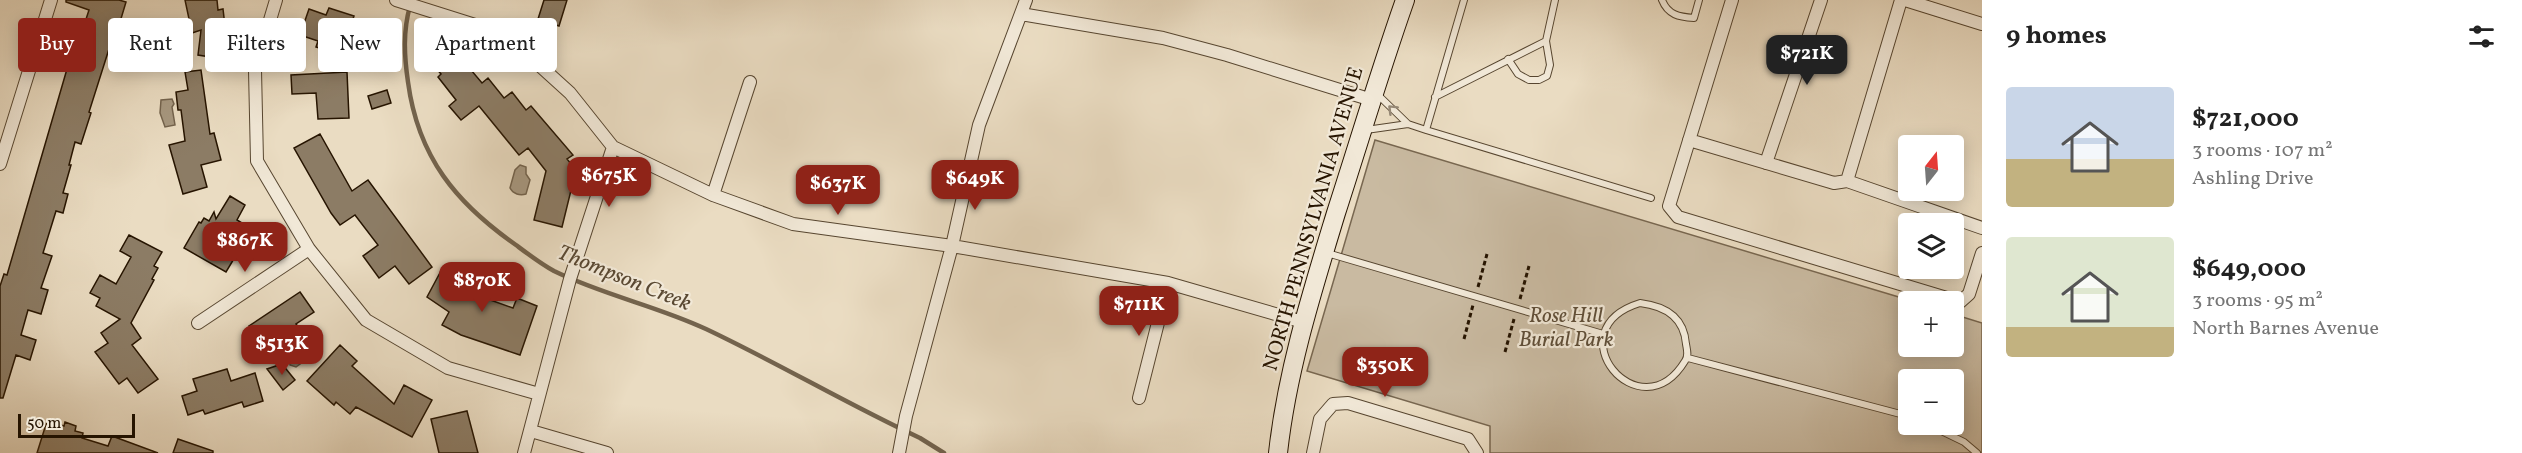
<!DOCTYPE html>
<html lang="en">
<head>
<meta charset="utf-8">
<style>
	:root { --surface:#fff; --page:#f6f6f6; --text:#222; --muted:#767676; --accent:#8f2418 }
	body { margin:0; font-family:Vollkorn,serif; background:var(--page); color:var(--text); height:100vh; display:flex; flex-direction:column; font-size:22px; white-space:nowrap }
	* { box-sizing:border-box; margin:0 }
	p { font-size:20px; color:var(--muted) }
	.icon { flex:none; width:33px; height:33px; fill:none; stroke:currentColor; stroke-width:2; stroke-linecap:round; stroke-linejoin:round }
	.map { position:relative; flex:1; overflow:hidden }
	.drawer { display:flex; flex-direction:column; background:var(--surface); width:540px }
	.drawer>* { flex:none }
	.hud { position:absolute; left:18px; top:18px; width:570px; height:54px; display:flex; gap:12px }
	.needle { width:39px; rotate:17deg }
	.fabs { position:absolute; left:1898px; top:135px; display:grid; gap:12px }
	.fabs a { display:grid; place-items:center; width:66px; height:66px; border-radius:6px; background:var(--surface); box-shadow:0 3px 15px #0003; font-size:30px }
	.scale { position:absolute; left:18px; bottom:15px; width:117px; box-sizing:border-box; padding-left:6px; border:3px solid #261400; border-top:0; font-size:16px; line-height:21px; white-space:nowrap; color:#261400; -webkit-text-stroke:4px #f1e8d7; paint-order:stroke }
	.price { position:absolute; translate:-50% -51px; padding:0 14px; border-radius:12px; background:var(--accent); color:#fff; font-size:20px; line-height:39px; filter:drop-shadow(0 2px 3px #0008) }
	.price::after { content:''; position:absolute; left:50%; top:36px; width:18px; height:14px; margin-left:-9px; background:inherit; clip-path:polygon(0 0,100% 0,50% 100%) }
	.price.current { background:#222; color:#fff }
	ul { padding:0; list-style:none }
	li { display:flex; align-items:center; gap:18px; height:150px; padding:0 24px }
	li span { display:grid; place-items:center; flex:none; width:168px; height:120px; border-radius:6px; color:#555 }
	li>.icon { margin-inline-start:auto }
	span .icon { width:72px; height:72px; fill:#fffc; stroke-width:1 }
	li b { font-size:26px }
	h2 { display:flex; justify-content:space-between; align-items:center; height:72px; padding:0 24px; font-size:26px }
	.chip { padding:0 21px; border-radius:6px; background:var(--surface); box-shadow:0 3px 15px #0003; font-size:21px; line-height:54px }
	.chip.current { background:var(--accent); color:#fff }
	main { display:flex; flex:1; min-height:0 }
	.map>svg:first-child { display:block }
	.green { fill:#c9baa1; stroke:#786750; stroke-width:1.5; fill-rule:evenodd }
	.water { fill:#a79880; stroke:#73634d; stroke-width:1.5 }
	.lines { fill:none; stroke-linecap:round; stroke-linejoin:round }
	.stream { stroke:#73634d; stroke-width:4.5 }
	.building { fill:#8c7c65; stroke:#261400; stroke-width:1.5 }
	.lane-casing { stroke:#574630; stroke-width:8 }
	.street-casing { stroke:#574630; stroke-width:14 }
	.secondary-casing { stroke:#261400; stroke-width:20 }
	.path { stroke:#261400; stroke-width:3; stroke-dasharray:4.5 3; stroke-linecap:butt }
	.lane { stroke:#f1e8d7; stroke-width:6 }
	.street { stroke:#f1e8d7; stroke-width:12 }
	.secondary { stroke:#f1e8d7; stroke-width:18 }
	.oneway { stroke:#968976 }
	.labels { text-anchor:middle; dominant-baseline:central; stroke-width:4.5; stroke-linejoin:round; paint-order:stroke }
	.street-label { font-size:21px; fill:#261400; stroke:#f1e8d7 }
	.park-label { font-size:21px; font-style:italic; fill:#5f4e38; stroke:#f1e8d7 }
	.water-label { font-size:22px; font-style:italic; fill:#5a4933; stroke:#f1e8d7 }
</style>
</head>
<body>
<main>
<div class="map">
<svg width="1982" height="453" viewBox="0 0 1982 453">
	<rect width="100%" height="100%" fill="#eadcc2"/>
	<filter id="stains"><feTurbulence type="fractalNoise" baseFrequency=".00333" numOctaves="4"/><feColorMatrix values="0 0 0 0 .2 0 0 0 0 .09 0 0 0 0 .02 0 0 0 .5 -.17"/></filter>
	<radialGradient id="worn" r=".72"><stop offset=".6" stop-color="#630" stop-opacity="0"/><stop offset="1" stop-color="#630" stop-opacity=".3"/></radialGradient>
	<!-- green -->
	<path class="green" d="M1375,140L1912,301L1908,302V346H1953V314L1982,323V453H1490V426L1307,371ZM1908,380H1953V424H1908Z"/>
	<!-- water -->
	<path class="water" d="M139,39L146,42L142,51L132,54L124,51V46Z
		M172,99L174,104L172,107L175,125L165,127L160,113L161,100Z
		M520,165L526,167V174L530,180L526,194C520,196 513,194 510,188L515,170Z
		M303,350L309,354L307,359L296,367L290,365V358Z"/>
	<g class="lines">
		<!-- stream -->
		<path class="stream" d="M410,6C403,31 404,55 408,82C418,157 456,203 516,245C528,254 541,264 554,271C603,295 657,306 706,329C778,363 847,404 920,438L944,453"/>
	</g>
	<!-- building -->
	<path class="building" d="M66,0H119L126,2L117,32L123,34L118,52L109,49L89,112L91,113L81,144L75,142L69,165H71L63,193L68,194L63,213L56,211L43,253L52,256L41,288L48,290L41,314L28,310L21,335L36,340L30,360L16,355L3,398H0V286L4,274L7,275L67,69L74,46L77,47L89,10L66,2Z
		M185,0H217L218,10L223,9L226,35L223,59L198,55L201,30L192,33Z
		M544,0H567L559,26L538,19Z
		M329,8L354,16L352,22L384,32L376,59L355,52L348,29L345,30L346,56L316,47L318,41L300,35L309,9L326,15Z
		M445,49L455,61L459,58L465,65L466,64L482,83L488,78L504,98L512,92L526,110L531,106L573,155L567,159L576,170L562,227L534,220L546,171L528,148L519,155L479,106L461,120L449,106L456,100L438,77L441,74L430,61Z
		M201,70L210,134L214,133L221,160L201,165L207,187L183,194L169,145L185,141L181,110H178L176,92L188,90L185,72Z
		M347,72L349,118L318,119L316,93L292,94L291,75Z
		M387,90L391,103L372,109L368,96Z
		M320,134L352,191L368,180L432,267L409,284L395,266L379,278L363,256L378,245L355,215L340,225L331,213L294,148Z
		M230,196L245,205L237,220L242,223L238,229L241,230L227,253L235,257L226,272L184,248L199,222L201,223L204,218L209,221L214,212L216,219Z
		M129,235L162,252L154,266L158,268L152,279L154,280L131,323L141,338L132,345L158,379L138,393L127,378L119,384L95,352L108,343L101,333L120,319L96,306L100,298L90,293L100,275L116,284L131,257L120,251Z
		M442,269L462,281L465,275L487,287L482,297L513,308L517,298L537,306L520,355L461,335L442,325L449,312L427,297Z
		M300,292L314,312L296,324L302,332L286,342L290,348L272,361L249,326Z
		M340,345L357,361L352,366L394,404L404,385L432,400L412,437L356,407L350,414L336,402L334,405L307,381Z
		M282,364L295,380L283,390L267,369Z
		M227,369L231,381L255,373L263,401L244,407L242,402L205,414L203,410L188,415L182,396L197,391L193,379Z
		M467,411L478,453H439L431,419Z
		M47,421L64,426L65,422L76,426L75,431L83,433L82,438L108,446L112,436L158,453H37Z
		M178,439L213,451V453H173Z"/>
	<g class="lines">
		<!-- lane casing -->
		<g class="lane-casing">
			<path id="lane" d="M1662,0C1668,15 1679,17 1694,18L1699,0
				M1508,59L1518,74L1529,80H1539L1547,76L1550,65L1546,41L1555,0
				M1435,97L1546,41
				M1408,124L1426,130L1464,0
				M1366,130L1408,124L1377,94
				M1426,130L1651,198
				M1327,253L1603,334
				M1640,303C1665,306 1684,317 1686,344C1687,350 1689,356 1685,361C1640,435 1553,330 1640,303Z
				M1688,358L1908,416
				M1927,424L1964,442L1977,453"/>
		</g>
		<!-- street casing -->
		<g class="street-casing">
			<path id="street" d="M276,0L255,70L257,161L309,249L366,320L448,368L539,394
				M396,0L475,25L503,37L527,54L570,93L613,147L713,195L793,224L952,246L1168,283L1303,322
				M1732,0L1669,206L1678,217L1960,302L1969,294L1982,253
				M1905,0L1982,24
				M1021,14L1163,38L1227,55L1372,100
				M1689,140L1834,183L1847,181L1901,0
				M1766,163L1821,0
				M0,164L51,0
				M1847,181L1982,228
				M713,195L750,82
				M198,323L309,249
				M1139,398L1168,283
				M531,431L607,453
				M524,453L570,279L613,147
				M899,453L906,416L952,246L979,125L1026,0
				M1313,453L1320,419L1333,404L1348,403L1468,439L1477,453"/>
		</g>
		<!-- secondary casing -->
		<g class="secondary-casing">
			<path id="secondary" d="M1278,453C1287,371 1312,292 1336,213C1359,142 1380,71 1405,0"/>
		</g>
		<!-- path -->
		<path class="path" d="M1478,287L1487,254
			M1520,299L1529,266
			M1464,339L1473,305
			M1505,352L1514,319"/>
		<!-- lane -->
		<use href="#lane" class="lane"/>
		<!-- street -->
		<use href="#street" class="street"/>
		<!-- secondary -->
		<use href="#secondary" class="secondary"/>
	</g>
	<!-- one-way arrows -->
	<defs><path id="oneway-chevron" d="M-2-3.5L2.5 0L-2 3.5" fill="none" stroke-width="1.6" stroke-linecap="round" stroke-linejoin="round" transform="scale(1.5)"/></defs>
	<use class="oneway" href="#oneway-chevron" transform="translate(1392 109) rotate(-135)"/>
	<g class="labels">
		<!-- street labels -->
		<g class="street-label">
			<text transform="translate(1314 219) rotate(-74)">NORTH PENNSYLVANIA AVENUE</text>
		</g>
		<!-- park labels -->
		<g class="park-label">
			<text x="1566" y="316">Rose Hill<tspan x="1566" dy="24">Burial Park</tspan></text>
		</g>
		<!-- water labels -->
		<g class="water-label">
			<text transform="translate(624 279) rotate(22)">Thompson Creek</text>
		</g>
	</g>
	<rect width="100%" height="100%" filter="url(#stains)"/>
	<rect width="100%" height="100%" fill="url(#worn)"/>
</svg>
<div class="fabs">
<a><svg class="needle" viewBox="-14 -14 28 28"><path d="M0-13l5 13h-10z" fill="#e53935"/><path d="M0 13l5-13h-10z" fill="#767676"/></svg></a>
<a><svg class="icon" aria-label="layers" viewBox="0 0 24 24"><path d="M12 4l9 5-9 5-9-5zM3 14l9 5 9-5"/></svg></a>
<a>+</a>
<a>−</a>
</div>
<div class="scale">50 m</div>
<b class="price current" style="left:1807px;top:86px">$721K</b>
<b class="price" style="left:609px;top:208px">$675K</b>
<b class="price" style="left:975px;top:211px">$649K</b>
<b class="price" style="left:838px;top:216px">$637K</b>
<b class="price" style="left:245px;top:273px">$867K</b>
<b class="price" style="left:482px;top:313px">$870K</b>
<b class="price" style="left:1139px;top:337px">$711K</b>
<b class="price" style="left:282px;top:376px">$513K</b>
<b class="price" style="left:1385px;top:398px">$350K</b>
<div class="hud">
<a class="chip current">Buy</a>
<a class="chip">Rent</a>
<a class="chip">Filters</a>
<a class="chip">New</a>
<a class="chip">Apartment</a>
</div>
</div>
<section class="drawer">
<h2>9 homes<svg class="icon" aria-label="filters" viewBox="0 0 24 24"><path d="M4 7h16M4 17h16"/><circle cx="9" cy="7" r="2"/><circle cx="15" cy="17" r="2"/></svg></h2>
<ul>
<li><span style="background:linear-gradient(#c9d6e8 60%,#c2b280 0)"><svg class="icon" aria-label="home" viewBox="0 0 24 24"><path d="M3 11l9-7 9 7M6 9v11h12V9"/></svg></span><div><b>$721,000</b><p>3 rooms · 107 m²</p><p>Ashling Drive</p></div></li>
<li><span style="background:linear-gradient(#dfe7d0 75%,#c2b280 0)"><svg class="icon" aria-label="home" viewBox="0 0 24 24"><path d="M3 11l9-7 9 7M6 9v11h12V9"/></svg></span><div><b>$649,000</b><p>3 rooms · 95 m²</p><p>North Barnes Avenue</p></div></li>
</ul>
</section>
</main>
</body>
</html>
